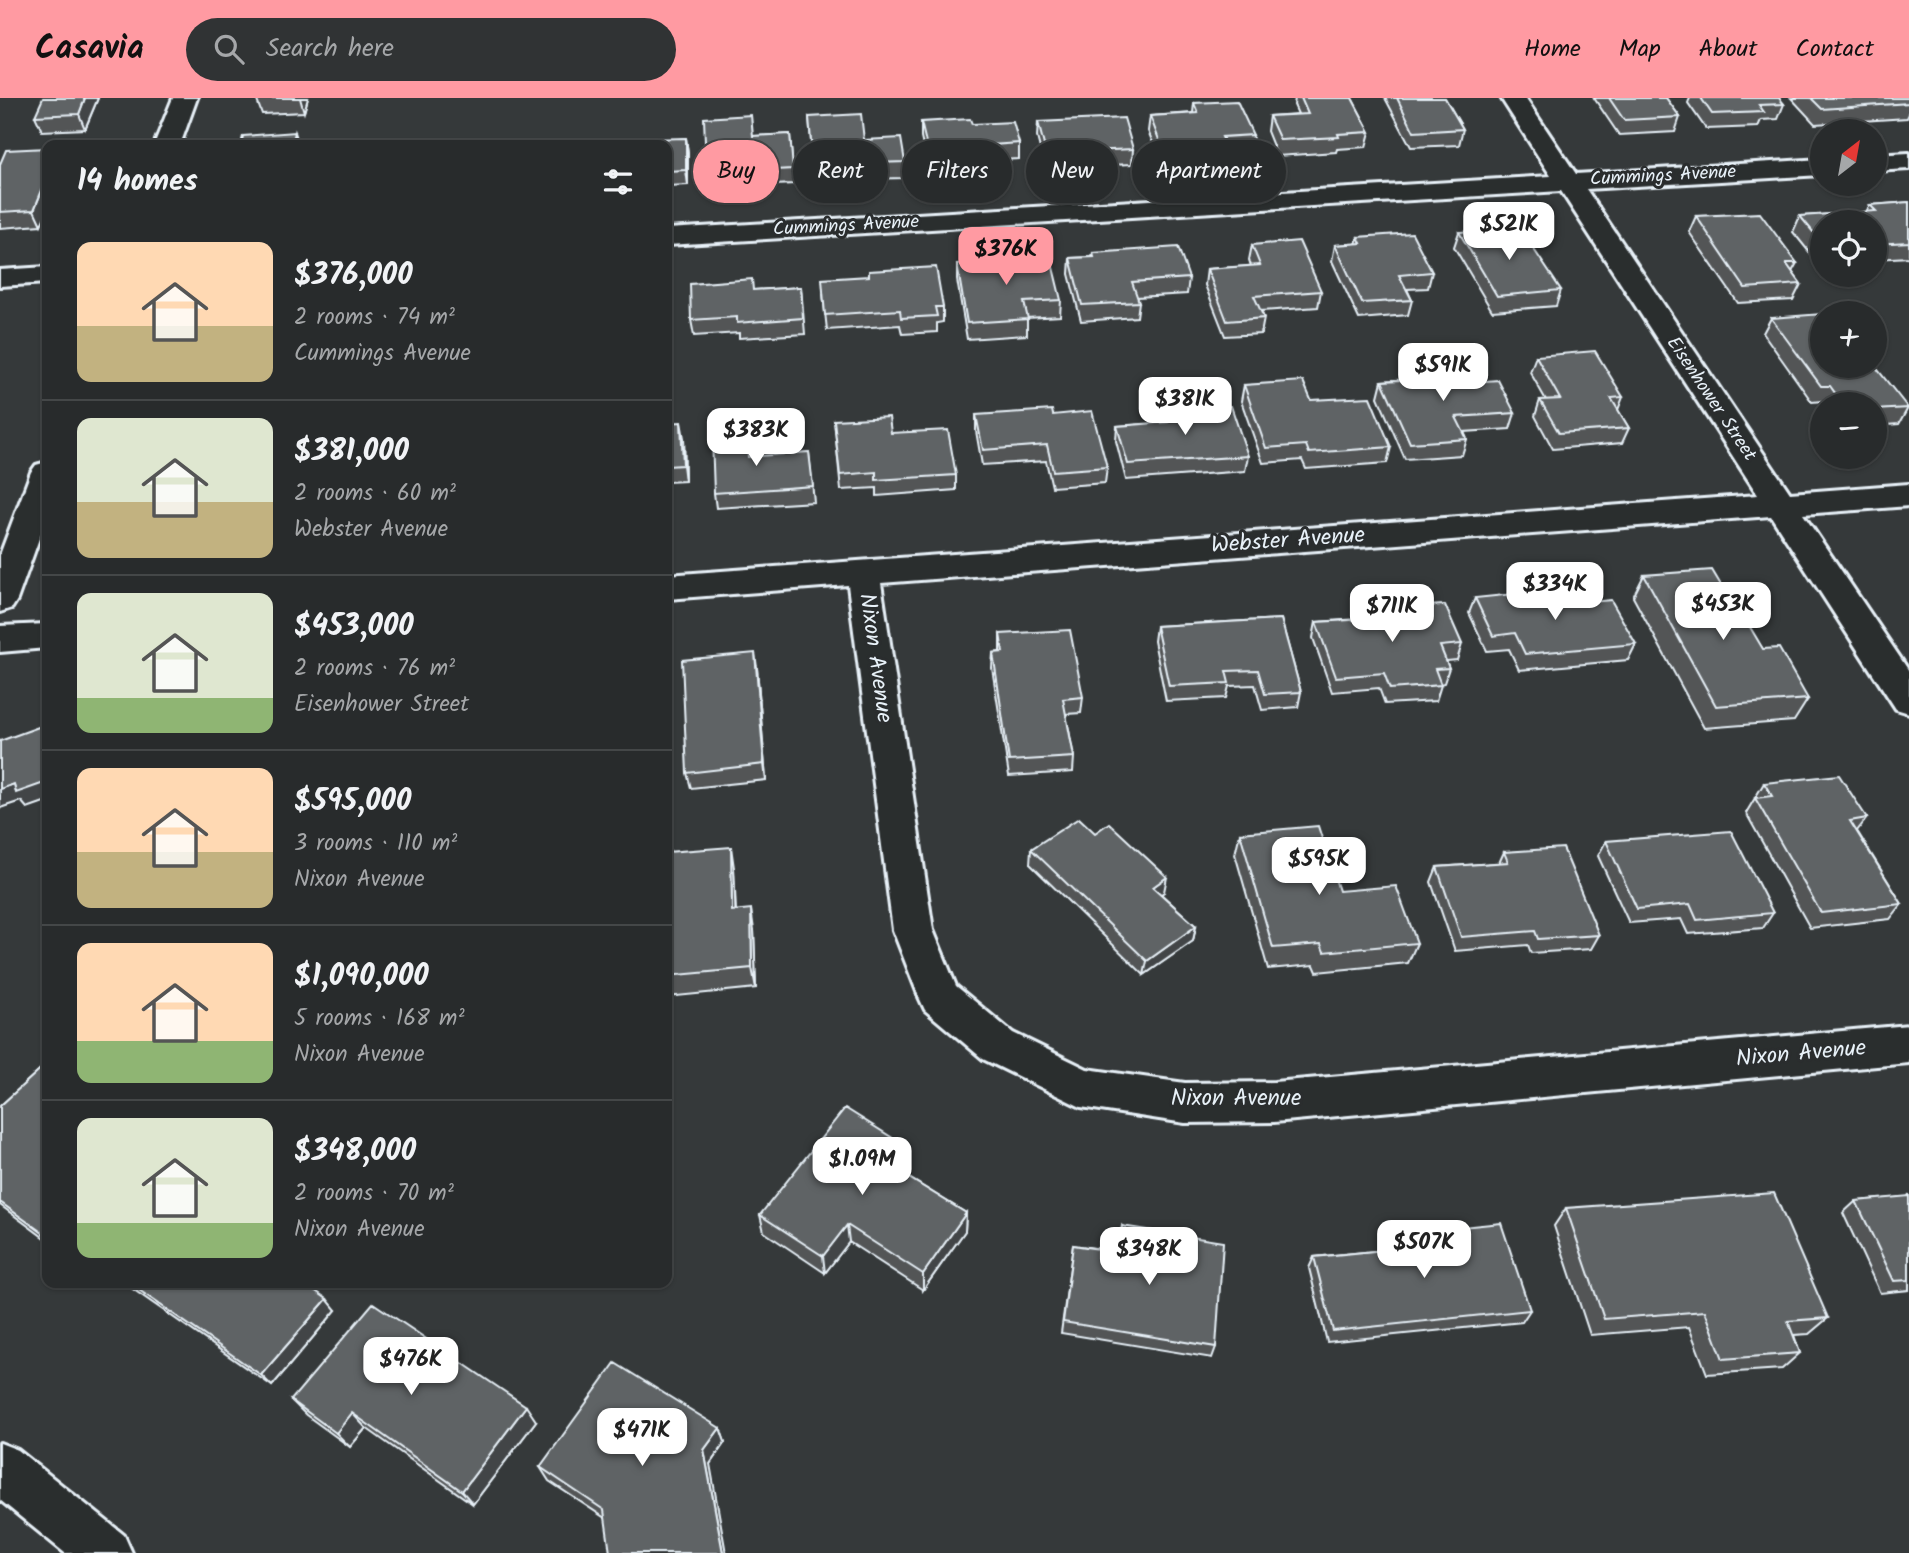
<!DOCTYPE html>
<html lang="en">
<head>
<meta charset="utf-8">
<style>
	:root { --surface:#282b2c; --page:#303334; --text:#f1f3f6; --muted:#a5a7a9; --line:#444748; --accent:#ff9aa2 }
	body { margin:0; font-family:Kalam,sans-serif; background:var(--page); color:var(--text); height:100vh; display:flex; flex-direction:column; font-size:26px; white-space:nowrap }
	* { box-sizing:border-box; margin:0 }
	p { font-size:23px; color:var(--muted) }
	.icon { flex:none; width:38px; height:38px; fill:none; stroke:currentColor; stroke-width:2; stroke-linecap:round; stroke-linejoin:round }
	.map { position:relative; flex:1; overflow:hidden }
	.sheet { position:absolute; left:42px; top:42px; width:630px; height:1148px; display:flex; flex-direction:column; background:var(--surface); border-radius:14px; box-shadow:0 2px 5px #0004,0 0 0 2px var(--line) }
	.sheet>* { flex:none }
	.hud { position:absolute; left:693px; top:42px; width:665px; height:63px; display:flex; gap:14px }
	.needle { width:46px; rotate:31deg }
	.tools { position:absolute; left:1810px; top:21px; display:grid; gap:14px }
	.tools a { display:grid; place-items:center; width:77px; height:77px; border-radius:50%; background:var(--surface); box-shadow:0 2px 5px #0004,0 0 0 2px var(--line); font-size:35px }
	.price { position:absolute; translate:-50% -60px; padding:0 16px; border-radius:14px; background:#fff; color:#222; font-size:23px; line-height:46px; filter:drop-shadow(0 2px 4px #0008) }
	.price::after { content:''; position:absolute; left:50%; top:42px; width:21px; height:16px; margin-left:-10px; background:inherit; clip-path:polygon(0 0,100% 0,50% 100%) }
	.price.selected { background:var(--accent); color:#111 }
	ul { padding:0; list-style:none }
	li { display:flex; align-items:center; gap:21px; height:175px; padding:0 35px }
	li+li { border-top:2px solid var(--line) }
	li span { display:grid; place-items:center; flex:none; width:196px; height:140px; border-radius:14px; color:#555 }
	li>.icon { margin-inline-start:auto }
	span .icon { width:84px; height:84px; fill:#fffc; stroke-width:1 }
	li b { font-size:30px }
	h2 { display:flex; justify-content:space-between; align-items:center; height:84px; padding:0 35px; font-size:30px }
	.pill { padding:0 24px; border-radius:32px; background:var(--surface); box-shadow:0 2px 5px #0004,0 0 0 2px var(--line); font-size:24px; line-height:63px }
	.pill.selected { background:var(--accent); color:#111 }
	header { display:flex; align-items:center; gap:42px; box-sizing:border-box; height:98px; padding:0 35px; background:var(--accent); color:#111 }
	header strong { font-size:33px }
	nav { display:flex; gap:38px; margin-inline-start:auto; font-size:24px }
	.search { width:490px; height:63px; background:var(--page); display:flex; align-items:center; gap:18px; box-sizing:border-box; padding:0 24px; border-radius:38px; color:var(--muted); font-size:26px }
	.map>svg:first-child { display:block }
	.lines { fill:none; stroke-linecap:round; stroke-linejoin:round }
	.minor-casing { stroke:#e8f1f8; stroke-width:6 }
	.minor { fill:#2a2d2e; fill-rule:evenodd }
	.wall { fill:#525557; stroke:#e8f1f8; stroke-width:2 }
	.shaded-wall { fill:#424547; stroke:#e8f1f8; stroke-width:2 }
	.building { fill:#5f6365; stroke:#e8f1f8; stroke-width:2 }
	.labels { text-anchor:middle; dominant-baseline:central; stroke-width:6; stroke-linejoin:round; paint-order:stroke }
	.far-street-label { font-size:19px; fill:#e8f1f8; stroke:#2a2d2e }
	.street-label { font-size:23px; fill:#e8f1f8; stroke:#2a2d2e }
</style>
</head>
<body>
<header>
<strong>Casavia</strong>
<div class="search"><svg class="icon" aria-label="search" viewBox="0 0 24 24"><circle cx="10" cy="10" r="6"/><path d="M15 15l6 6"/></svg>Search here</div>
<nav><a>Home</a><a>Map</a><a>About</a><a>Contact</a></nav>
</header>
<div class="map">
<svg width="1909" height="1455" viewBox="0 0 1909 1455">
	<rect width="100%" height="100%" fill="#35393a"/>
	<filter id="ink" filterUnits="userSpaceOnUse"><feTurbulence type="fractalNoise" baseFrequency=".0143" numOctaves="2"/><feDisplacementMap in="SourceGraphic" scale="14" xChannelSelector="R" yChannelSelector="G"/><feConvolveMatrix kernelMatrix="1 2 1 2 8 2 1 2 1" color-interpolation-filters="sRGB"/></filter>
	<g filter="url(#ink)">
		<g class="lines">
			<!-- minor casing -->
			<g class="minor-casing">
				<path id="minor" d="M173,0H197L180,47H154Z
					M1501,0H1525L1576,76L1822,61V77L1586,91L1790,395L1909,386V408L1803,416L1909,573V615L1896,611L1771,418L881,485L933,832L956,888L1013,935L1087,971L1185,985L1274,984L1909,927V965L1274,1024L1185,1025L1081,1009L983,961L925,912L919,899L893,832L848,487L667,501V477L1758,397L1561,93L667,147V131L1551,78Z
					M1909,55V71L1874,73V57Z
					M47,169V185L0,188V172Z
					M47,364V418L17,502L12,510L0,514V457L31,374L36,367Z
					M47,526V550L0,554V528Z
					M0,1345L18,1352L124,1437L132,1455H65L0,1402Z"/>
			</g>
			<!-- minor -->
			<use href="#minor" class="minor"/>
		</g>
		<!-- wall -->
		<path class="wall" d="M98,0L85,31L42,33L35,18Z
			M256,0H308L304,14L262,16Z
			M1295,0H1352L1370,34L1366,49L1337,51L1336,54L1277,58L1267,33L1269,18L1298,16L1294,7Z
			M1385,0H1445L1463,31L1459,47L1411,49Z
			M1594,0H1666L1680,19L1675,34L1619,37Z
			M1690,0H1779L1784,6L1778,21L1761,22L1758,29L1706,31L1688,5Z
			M1791,0H1909V16L1907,20L1815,26Z
			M1194,5L1253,37L1251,53L1222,55V58L1160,62L1148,33L1150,18L1193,15Z
			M809,19L864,42L905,64V80L814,82Z
			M921,24L972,26L1019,45V61L980,63V73L930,77L921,40Z
			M1038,24L1133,51L1132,66L1045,70L1037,39Z
			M790,36L794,86L733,89V83L708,84L706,69L753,38Z
			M686,40L688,55V87L667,88V47L648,44Z
			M47,50L41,127L0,130V66Z
			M1909,104V159L1874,161V124H1822V164L1818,165L1793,134L1800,118L1866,114L1870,107Z
			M1696,118L1797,165L1792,174L1801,186L1793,202L1738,205L1689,134Z
			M1459,134L1561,192L1556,208L1492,213L1454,149Z
			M1358,139L1432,174L1428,190L1407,191L1412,202L1408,217L1359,221L1332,163L1335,147L1356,146Z
			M1252,147L1321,193L1318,209L1261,213L1264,220L1261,236L1225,238L1205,187L1207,171L1251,168L1249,162Z
			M1093,155L1189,180L1187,196L1137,199L1139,204L1137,219L1081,223L1069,176L1070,160L1092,159Z
			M989,161L1061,202L1060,218L1027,220V237L967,241L957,182V166L989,165Z
			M801,189L805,236L739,240V235L694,238L691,222L753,192Z
			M823,196L943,209V224L937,225V234L902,236L900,227L827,232Z
			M1771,220L1908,310L1899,326L1874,328V306H1824L1822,303L1812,304L1763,235Z
			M1536,258L1623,299L1618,312L1629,330L1622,345L1553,351L1535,318L1540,302H1546L1530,274Z
			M1413,267L1460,285L1515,315L1510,331L1464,334L1467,341L1462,357L1405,361L1378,299L1382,283L1409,281Z
			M1244,287L1311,302L1391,349L1387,365L1306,371L1302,362L1263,365L1241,303Z
			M1164,313L1248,358L1245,373L1126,382L1116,343L1117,328L1163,325Z
			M976,317H1053L1107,369L1105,385L1052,389L1046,363L982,367L976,333Z
			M834,322L891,335L956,377V392L877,398V390L841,392Z
			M667,325L684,340L685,383L667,384Z
			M809,354L814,404L716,410L714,395L749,359Z
			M1644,477L1743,524L1763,551L1808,601L1794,623L1704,630L1633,499Z
			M1475,500L1571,506L1636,546L1628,562L1519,572L1509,551L1487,553L1469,515Z
			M1362,511L1462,546L1457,562L1446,563L1449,570L1444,585L1440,586L1441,587L1436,603L1385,606L1379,590L1332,594L1313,540L1316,524L1359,521Z
			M1281,521L1301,594L1298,609L1262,612L1255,587L1229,588L1226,600L1166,603L1154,543L1156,528Z
			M1000,536L1083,599L1081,615L1066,616L1074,659L1073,674L1009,678L992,570L993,555L1000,554Z
			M757,570L766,682L691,690L687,675Z
			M1764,685L1867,720L1857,733L1902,806L1890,821L1810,830L1746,715Z
			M1095,735L1164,794L1161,796L1196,828L1193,843L1144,877L1030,766L1031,751Z
			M1240,735L1339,793L1417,845L1408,865L1317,874L1314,867L1268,871L1235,756Z
			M1606,743L1773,815L1763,830L1688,836L1681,821L1629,825L1598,758Z
			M667,754L734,770L736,813L754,832L756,890L667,899Z
			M1504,754L1599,837L1591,851L1531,855L1528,847L1455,853L1431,784L1437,769L1499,765Z
			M47,965V1142L0,1107V1008Z
			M908,1067L901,1075L966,1115L965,1133L923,1192L849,1144L825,1175L764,1134L760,1117Z
			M1909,1096V1192L1880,1195L1843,1115L1856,1103L1908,1099Z
			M1566,1110L1828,1220L1809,1236L1794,1237L1800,1255L1782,1271L1707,1276L1689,1229L1590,1237L1554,1128Z
			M1122,1128L1216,1249L1212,1260L1061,1235L1073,1147L1118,1153Z
			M1421,1133L1530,1212L1522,1224L1327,1244L1309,1170L1314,1159L1416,1149L1415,1145Z
			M124,1185H304L336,1212L272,1288Z
			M291,1302L536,1323L473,1406L366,1330L350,1349L306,1317Z
			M720,1330L725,1344L710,1366L605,1420L549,1383L540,1369Z"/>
		<!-- shaded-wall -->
		<path class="shaded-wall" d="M85,0H98L85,31L79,16Z
			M300,0H308L304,14Z
			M295,34L299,47H292Z
			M686,40L688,55V87L686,72Z
			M47,80V114L41,127L34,112Z
			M681,324L684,340L685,383L683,367Z
			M755,555L757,570L766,682L764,666Z
			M47,684V703L27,710L21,703L0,710V691L14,686Z
			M731,749L734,770L736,834L732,813Z
			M1167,779L1164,794L1150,803L1153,789Z
			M751,811L754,832L756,890L752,870Z
			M1196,828L1193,843L1144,877L1147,863Z
			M907,1049L908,1067L892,1087L891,1069Z
			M966,1115L965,1133L923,1192V1176Z
			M847,1127L849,1144L825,1175L823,1158Z
			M327,1201L336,1212L272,1288L261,1277Z
			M526,1308L536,1323L473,1406L462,1393Z
			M352,1315L366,1330L350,1349L336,1335Z
			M720,1330L725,1344L710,1366L726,1455H723L704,1352Z"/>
		<!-- building -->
		<path class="building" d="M43,0H85L79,16L35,18Z
			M1301,0H1352L1370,34L1338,36L1339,39L1280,42L1269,18L1308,16Z
			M1397,0H1445L1463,31L1414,34Z
			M1609,0H1666L1680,19L1624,22Z
			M1701,0H1779L1784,6L1759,7L1764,14L1712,16Z
			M1811,0H1909V5L1822,11Z
			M1237,3L1253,37L1222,39L1224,43L1161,47L1150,18L1198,15L1194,5Z
			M861,16L864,42L901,40L905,64L813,67L809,19Z
			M751,17L753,38L790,36L793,71L732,74L731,67L706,69L704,20Z
			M1124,20L1133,51L1046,55L1038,24Z
			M970,21L972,26L1013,24L1019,45L978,48L981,58L930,62L921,24Z
			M295,34L292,47H241L243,38Z
			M686,40V72L667,73V47H591L648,44V41Z
			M47,50V80L34,112L0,114V66L6,52Z
			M1909,104V144L1874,146V124H1822V145L1800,118L1876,113L1870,107Z
			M1760,115L1797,165H1786L1801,186L1745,190L1696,118Z
			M1519,129L1561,192L1497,198L1459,134Z
			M1412,135L1432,174L1399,177L1412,202L1362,205L1335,147L1361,145L1358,139Z
			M1299,143L1321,193L1254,198L1264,220L1227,223L1207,171L1260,167L1252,147Z
			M1178,149L1189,180L1132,184L1139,204L1082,207L1070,160L1094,159L1093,155Z
			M1050,157L1061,202L1024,204L1028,221L967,225L957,166L990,165L989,161Z
			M936,169L943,209H935L937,218L901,220L900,212L825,217L822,181L869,178V173Z
			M752,181L753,192L801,189L803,220L737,225V219L691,222L690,186Z
			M1822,216V268H1874V267L1908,310L1874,312V306H1843L1830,288H1821L1771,220Z
			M1595,253L1623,299L1611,300L1629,330L1559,335L1540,302L1560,301L1536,258Z
			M1450,264L1460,285L1498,282L1515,315L1456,319L1467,341L1410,345L1382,283L1419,281L1413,267Z
			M1303,283L1311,302L1370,299L1391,349L1309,355L1306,347L1266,350L1244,287Z
			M1231,308L1248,358L1128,366L1117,328L1168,324L1164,313Z
			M1052,312L1053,317L1092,313L1107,369L1053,373L1047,347L983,352L976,317Z
			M889,319L891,335L948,332L956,377L876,382V374L840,377L834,322Z
			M681,324L683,367L667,368V325Z
			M746,337L748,359L809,354L813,388L714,395L712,339Z
			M1712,472L1743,524H1747L1763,551L1779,550L1808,601L1716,608L1644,477Z
			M1564,491L1571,506L1611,502L1636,546L1525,556L1515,535L1493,538L1475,500Z
			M1445,507L1462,546L1440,548L1449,570L1435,571L1441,587L1390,591L1384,575L1336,579L1316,524L1366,521L1362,511Z
			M1281,521L1301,594L1265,596L1258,572L1226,573L1229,585L1169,588L1156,528Z
			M1070,532L1083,599L1063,601L1074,659L1009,663L993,555L1003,554L1000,536Z
			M755,555L764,666L687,675L682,562Z
			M47,626V684L16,695L14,686L0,691V643Z
			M1839,677L1867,720L1850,723L1902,806L1821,815L1755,700L1772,698L1764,685Z
			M1079,720L1095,735L1109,725L1167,779L1153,789L1196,828L1147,863L1031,751Z
			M1318,728L1339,793L1396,788L1417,845L1324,854L1321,846L1273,850L1240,735Z
			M1731,733L1773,815L1697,822L1690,806L1637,811L1606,743Z
			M731,749L732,813L751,811L752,870L667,878V754Z
			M1563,750L1599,837L1538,841L1535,833L1461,839L1437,769L1508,764L1504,754Z
			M47,965V1138L0,1104V1008Z
			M845,1010L907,1049L891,1069L966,1115L923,1176L847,1127L823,1158L760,1117Z
			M1774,1095L1828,1220L1788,1223L1800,1255L1723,1261L1705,1213L1604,1221L1566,1110Z
			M1909,1098V1182L1894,1183L1856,1103Z
			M1501,1125L1530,1212L1333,1233L1314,1159L1426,1148L1421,1133Z
			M1122,1128L1223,1144L1216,1249L1063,1224L1073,1147L1119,1154Z
			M129,1185H304L327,1201L261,1277Z
			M373,1205L526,1308L462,1393L352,1315L336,1335L291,1302Z
			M615,1265L720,1330L704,1352L723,1455H610L604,1412L540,1369Z"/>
	</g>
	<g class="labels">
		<!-- far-street labels -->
		<g class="far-street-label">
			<text transform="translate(1663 78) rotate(-3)">Cummings Avenue</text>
			<text transform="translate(846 128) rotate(-3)">Cummings Avenue</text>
			<text transform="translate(1711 301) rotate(56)">Eisenhower Street</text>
		</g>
		<!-- street labels -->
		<g class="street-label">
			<text transform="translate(1288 443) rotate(-4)">Webster Avenue</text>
			<text transform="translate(875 560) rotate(82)">Nixon Avenue</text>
			<text transform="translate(1801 956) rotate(-5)">Nixon Avenue</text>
			<text x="1236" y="1001">Nixon Avenue</text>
		</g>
	</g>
</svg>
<div class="tools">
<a><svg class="needle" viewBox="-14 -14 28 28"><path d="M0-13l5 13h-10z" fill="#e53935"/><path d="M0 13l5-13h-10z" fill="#a5a7a9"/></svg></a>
<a><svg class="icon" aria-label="locate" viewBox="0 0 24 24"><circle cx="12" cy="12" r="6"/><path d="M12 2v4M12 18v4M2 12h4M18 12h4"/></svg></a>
<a>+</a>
<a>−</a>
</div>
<b class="price" style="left:1509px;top:164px">$521K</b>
<b class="price selected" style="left:1006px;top:189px">$376K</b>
<b class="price" style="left:1443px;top:305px">$591K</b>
<b class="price" style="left:1185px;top:339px">$381K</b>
<b class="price" style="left:756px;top:370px">$383K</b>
<b class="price" style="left:1555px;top:524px">$334K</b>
<b class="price" style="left:1723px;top:544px">$453K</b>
<b class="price" style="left:1392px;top:546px">$711K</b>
<b class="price" style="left:1319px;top:799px">$595K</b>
<b class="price" style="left:862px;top:1099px">$1.09M</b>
<b class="price" style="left:1424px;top:1182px">$507K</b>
<b class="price" style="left:1149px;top:1189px">$348K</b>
<b class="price" style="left:411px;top:1299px">$476K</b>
<b class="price" style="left:642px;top:1370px">$471K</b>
<div class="hud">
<a class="pill selected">Buy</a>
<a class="pill">Rent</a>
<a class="pill">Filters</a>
<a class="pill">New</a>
<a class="pill">Apartment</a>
</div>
<section class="sheet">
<h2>14 homes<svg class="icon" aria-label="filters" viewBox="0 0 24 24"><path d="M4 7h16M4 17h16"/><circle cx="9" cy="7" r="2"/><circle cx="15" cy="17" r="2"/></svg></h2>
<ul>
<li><span style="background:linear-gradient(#ffd9b3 60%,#c2b280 0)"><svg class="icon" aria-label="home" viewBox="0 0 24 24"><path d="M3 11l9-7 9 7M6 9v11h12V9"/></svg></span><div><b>$376,000</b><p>2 rooms · 74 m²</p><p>Cummings Avenue</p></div></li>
<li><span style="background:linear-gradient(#dfe7d0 60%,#c2b280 0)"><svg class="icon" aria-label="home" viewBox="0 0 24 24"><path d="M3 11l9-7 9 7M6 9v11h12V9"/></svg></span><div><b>$381,000</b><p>2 rooms · 60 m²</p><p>Webster Avenue</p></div></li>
<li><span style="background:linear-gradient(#dfe7d0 75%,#8fb573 0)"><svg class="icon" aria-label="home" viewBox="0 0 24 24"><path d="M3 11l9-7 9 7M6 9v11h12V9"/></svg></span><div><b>$453,000</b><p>2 rooms · 76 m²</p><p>Eisenhower Street</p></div></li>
<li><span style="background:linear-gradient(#ffd9b3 60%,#c2b280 0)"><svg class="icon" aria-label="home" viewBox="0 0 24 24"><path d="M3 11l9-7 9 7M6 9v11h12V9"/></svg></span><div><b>$595,000</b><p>3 rooms · 110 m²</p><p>Nixon Avenue</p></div></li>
<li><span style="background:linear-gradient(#ffd9b3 70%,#8fb573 0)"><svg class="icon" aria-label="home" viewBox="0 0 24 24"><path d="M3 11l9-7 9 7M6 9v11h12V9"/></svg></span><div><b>$1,090,000</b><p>5 rooms · 168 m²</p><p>Nixon Avenue</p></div></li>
<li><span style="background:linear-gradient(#dfe7d0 75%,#8fb573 0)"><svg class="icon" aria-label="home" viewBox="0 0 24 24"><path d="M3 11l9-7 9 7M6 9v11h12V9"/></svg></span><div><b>$348,000</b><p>2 rooms · 70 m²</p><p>Nixon Avenue</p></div></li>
</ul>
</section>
</div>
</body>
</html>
